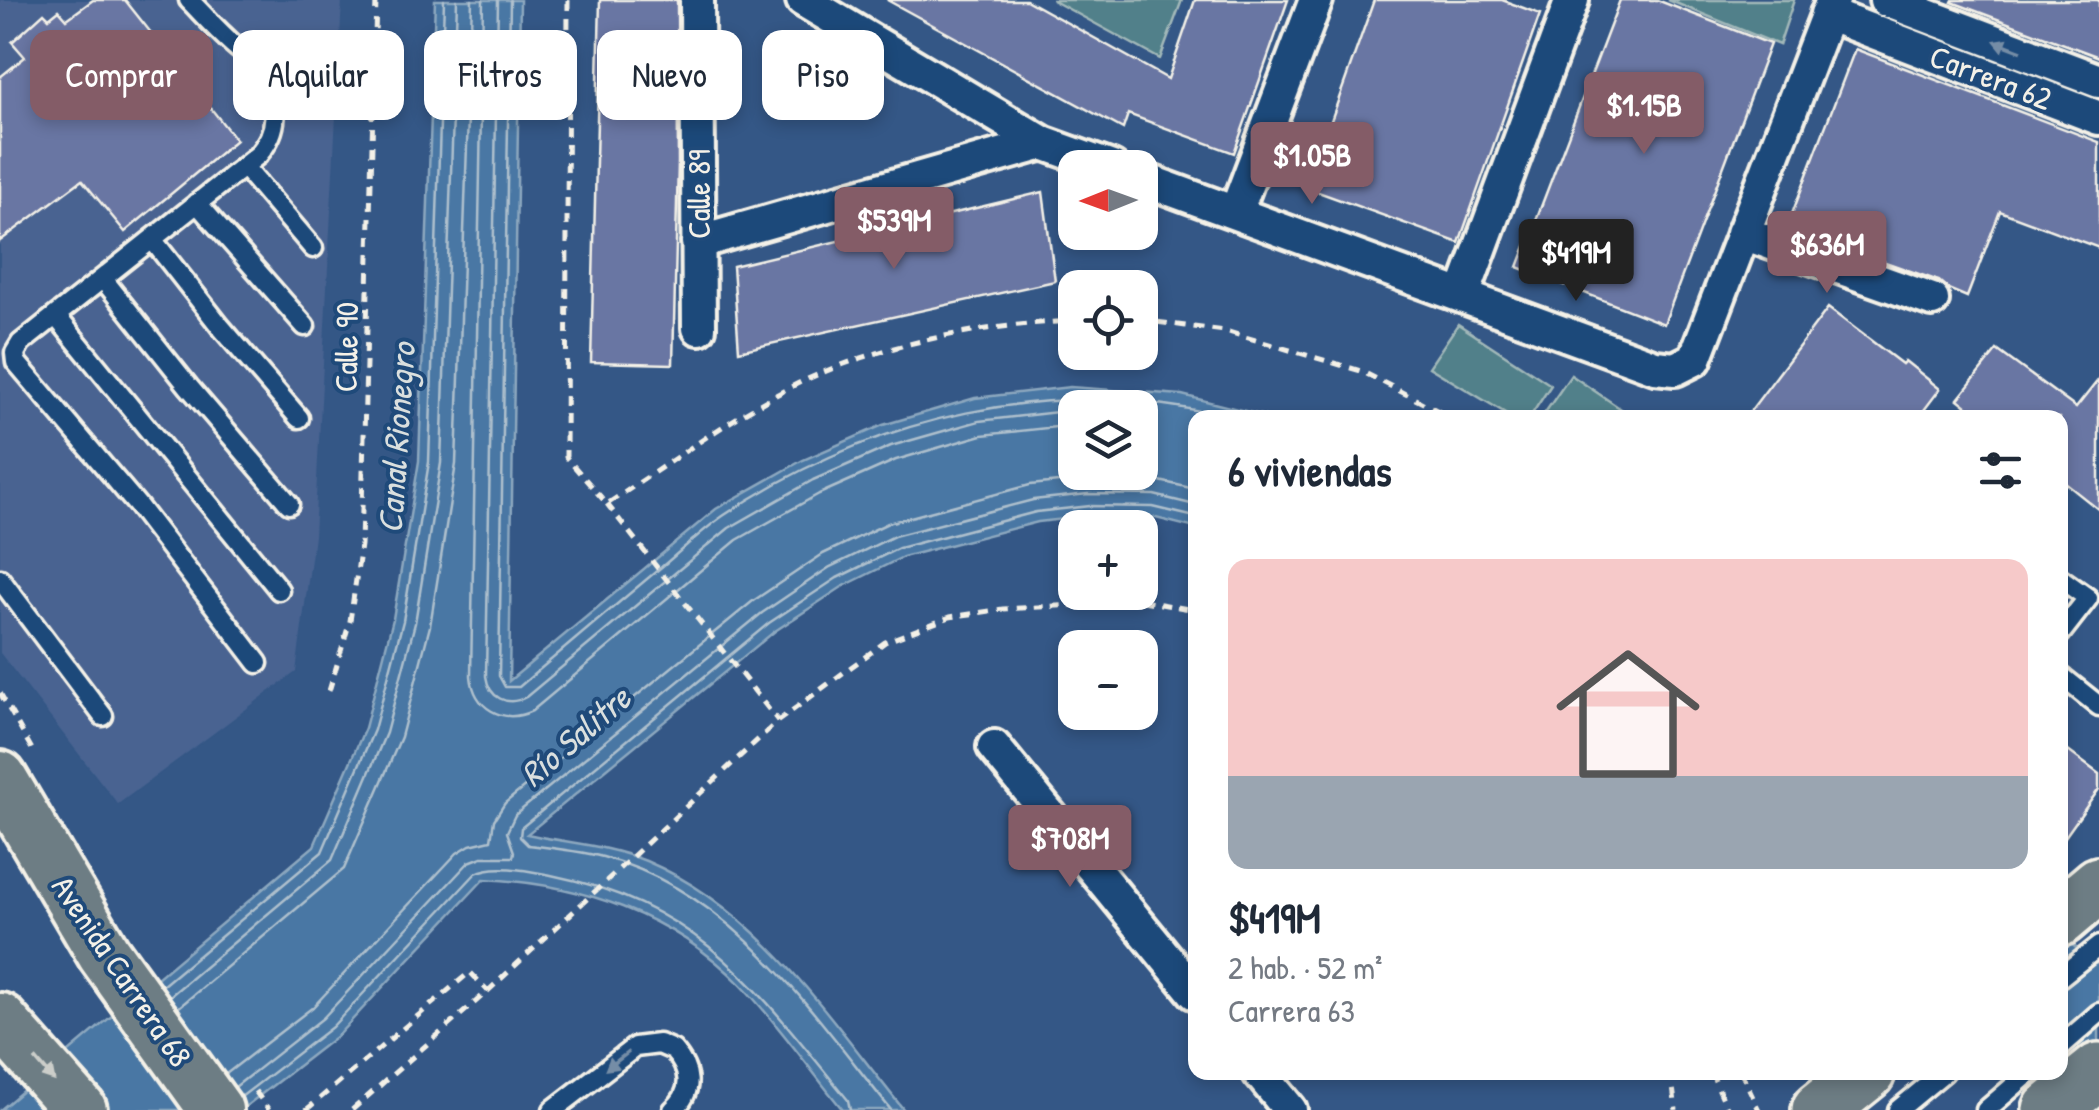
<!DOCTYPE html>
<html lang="es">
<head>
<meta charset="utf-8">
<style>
	:root { --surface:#fff; --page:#f2f2f3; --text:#1f2937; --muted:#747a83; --line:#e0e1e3; --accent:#845c67 }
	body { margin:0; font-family:"Patrick Hand",sans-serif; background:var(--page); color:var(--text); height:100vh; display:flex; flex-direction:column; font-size:38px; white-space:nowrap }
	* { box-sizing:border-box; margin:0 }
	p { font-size:32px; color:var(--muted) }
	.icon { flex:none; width:55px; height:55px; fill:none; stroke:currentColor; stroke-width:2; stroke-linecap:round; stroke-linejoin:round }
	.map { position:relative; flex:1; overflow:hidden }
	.panel { position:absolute; left:1188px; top:410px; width:880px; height:670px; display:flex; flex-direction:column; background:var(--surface); border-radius:20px; box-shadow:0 5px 15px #0003 }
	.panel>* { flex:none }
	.hud { position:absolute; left:30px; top:30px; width:950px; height:90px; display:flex; gap:20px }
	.needle { width:65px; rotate:269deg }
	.controls { position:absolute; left:1058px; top:150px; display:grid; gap:20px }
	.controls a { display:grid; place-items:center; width:100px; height:100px; border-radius:20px; background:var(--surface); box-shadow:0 5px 15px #0003; font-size:50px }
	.price { position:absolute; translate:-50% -85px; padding:0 22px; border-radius:10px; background:var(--accent); color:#fff; font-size:32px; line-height:65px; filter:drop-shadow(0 2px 5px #0008) }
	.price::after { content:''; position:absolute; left:50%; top:60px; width:30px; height:22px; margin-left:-15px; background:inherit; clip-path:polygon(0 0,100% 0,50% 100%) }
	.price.on { background:#222; color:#fff }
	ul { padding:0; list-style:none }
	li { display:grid; align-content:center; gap:20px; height:530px; padding:0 40px }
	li+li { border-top:2px solid var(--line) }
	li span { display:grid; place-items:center; height:310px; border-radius:20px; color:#555 }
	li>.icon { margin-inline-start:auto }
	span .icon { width:180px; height:180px; fill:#fffc; stroke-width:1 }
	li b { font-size:42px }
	h2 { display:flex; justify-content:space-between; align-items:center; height:120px; padding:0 40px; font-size:42px }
	.chip { padding:0 35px; border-radius:20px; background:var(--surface); box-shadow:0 5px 15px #0003; font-size:35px; line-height:90px }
	.chip.on { background:var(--accent); color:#fff }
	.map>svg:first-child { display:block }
	.built { fill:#486391 }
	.green { fill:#51808a; stroke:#a2b8b9; stroke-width:2.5 }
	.water { fill:#4877a4; stroke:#8da8bf; stroke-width:2.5; fill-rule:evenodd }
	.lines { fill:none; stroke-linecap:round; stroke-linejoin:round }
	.shore { stroke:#afc0cd; stroke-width:2.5 }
	.building { fill:#6976a3; stroke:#f4f1e8; stroke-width:2.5 }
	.lane-casing { stroke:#f4f1e8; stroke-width:25 }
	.street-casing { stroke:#f4f1e8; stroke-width:40 }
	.primary-casing { stroke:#f4f1e8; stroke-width:60 }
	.highway-casing { stroke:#f4f1e8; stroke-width:62 }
	.path { stroke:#f4f1e8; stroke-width:5; stroke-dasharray:10 8; stroke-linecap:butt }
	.lane { stroke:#1f4a7a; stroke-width:18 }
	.street { stroke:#1f4a7a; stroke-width:32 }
	.primary { stroke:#6d7d84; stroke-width:52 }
	.highway { stroke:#6d7d84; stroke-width:55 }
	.oneway { fill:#748da6 }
	.oneway2 { fill:#ccceca }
	.labels { text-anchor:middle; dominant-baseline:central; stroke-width:8; stroke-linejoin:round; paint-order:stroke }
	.street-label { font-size:32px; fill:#f4f1e8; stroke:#1f4a7a }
	.water-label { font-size:35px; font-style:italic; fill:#dadfde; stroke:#1f4a7a }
</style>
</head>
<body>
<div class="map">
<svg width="2099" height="1110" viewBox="0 0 2099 1110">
	<rect width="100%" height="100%" fill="#345786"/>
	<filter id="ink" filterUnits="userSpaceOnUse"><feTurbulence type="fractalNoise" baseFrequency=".01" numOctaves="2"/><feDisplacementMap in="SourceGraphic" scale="20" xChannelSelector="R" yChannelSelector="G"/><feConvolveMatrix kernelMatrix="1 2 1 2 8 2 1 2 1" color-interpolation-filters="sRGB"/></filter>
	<g filter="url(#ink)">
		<!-- built -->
		<path class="built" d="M0,0H342L314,536L296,672L118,804L0,653Z"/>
		<!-- green -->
		<path class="green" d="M1052,0H1182L1160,59Z
			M1668,0H1794L1779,45Z
			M1458,324L1551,385L1530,417H1512L1429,367Z
			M1571,375L1633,417H1542Z"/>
		<!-- water -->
		<path class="water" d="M435,0H520L509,681L716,509L803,460L883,425L975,398L1070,387L1182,395L1269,417L1195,418V528L1152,517L1091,516L1038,522L903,557L842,587L775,631L527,834C566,843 607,845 646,861C760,909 829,1018 904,1110H843C809,1069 778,1023 741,985C673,915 580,883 484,879L338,1035L241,1110H0L314,846L365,728L393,619L419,461ZM1075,408H1140V472H1075Z
			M2060,936L2099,965V1110H2056L2002,1073L2060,1072Z"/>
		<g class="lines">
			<!-- shore -->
			<path class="shore" d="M483,0L471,676C474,708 502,725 532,711L737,540L819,494L896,460L982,435L1075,425
				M498,0L486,676C489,698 507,707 526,697L729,528L813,480L891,446L979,421L1075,410
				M510,0L499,676L505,687H519C565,648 612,608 659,569C680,552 700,532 723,516C872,417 1055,372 1229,418
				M162,986L322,852L374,730L403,621L429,462L444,0
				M170,996L332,860L386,733L415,623L441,463L457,0
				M178,1008L344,869L401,737L430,626L456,464L472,0
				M226,1074L313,1007L457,853L470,845L491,840L494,820L505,803L753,601L823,554L888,523L1030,485L1087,479L1155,480L1195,489
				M235,1087L323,1018L469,862L482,857H513L514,852L507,832L515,815L762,613L830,567L894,536L1033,500L1088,494L1154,495L1195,505
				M241,1097L332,1027L476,873C495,863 530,871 551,875C702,906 756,988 848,1100L850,1110
				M891,1110C811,1011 734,892 603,857C579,851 553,848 528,845L520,837L521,828L769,623L837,578L899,548L1036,512L1090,506L1153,507L1195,517"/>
		</g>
		<!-- building -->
		<path class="building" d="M93,0H125L236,140L125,232L82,180L0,241V77L25,57L12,42L44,13L49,18L59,10L67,19Z
			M600,0H677L678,162L673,364L591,362Z
			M887,0H1026L1168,79L1195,0H1288L1234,153L1128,114L1123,129Z
			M1374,0H1502L1540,14L1459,243L1307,188Z
			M1620,0H1657L1770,44L1664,324L1518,267Z
			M1953,0H2099V57L1952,2Z
			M1855,49L2099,142V248L2000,211L1967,297L1948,289L1939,281L1787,227Z
			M1043,192L1055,281L739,351L733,266Z
			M1828,308L1902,364L1905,361L1940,389L1918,418H1745Z
			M1997,350L2076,408L2099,379V510L2060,479V418H1982L1958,399Z
			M2060,745L2099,774V789L2060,844Z"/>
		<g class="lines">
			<!-- lane casing -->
			<g class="lane-casing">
				<path id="lane" d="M189,0C205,16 243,60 264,64C275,66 286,61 296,57
					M245,168L313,248
					M197,203L305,326
					M152,239L220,326L299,418
					M103,279L189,387L289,504
					M56,316L279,590
					M2060,578L2088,598L2060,634
					M0,579L103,716
					M258,663L138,506L16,362L15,353L21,343L258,155C285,123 273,101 263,64
					M2060,675L2099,706
					M2060,977L2099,946
					M2060,1047L2099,1013
					M553,1110L635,1047L659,1044L673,1050C691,1070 694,1091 673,1110
					M1898,1110L1944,1072
					M1986,1110L2030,1072"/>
			</g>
			<!-- street casing -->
			<g class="street-casing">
				<path id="street" d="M697,0L699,328
					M803,0L1043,143L1112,168
					M1886,0L2099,81
					M1827,14L2099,118
					M1140,178L1655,367L1675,369L1695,359L1833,0
					M1236,212L1316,0
					M1743,233L1932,300
					M698,242L1043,143
					M1463,295L1572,0
					M994,747L1195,993
					M1259,1072L1290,1110"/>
			</g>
			<!-- primary casing -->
			<g class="primary-casing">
				<path id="primary" d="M0,778L104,954L216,1110
					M0,1020L80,1110"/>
			</g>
			<!-- highway casing -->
			<g class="highway-casing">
				<path id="highway" d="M2060,918L2099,885
					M1820,1110L1867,1072
					M2051,1110L2099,1071"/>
			</g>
			<!-- path -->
			<path class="path" d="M568,0L566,457L607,504C670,463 733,415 801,382C887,342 981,325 1075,321
				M1140,320L1225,331L1361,371L1452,418
				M607,504L778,721
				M329,691L350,621L361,545L376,0
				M0,693L33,751
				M1671,1072L1676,1110
				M1711,1072L1728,1110
				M1741,1072L1759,1110
				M255,1091L269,1110
				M306,1110L470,972L488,991
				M352,1110L488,991L778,721L885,642L950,617L1003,609L1143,601L1195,610"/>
			<!-- lane -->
			<use href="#lane" class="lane"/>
			<!-- street -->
			<use href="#street" class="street"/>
			<!-- primary -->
			<use href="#primary" class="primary"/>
			<!-- highway -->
			<use href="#highway" class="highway"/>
		</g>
		<!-- one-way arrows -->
		<defs><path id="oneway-solid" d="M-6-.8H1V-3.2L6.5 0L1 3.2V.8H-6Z" transform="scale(2.5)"/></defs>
		<g class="oneway">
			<use href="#oneway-solid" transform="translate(2008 46) rotate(-159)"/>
			<use href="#oneway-solid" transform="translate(617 1061) rotate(142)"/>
		</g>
		<use class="oneway2" href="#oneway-solid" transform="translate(45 1070) rotate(49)"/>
	</g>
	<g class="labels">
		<!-- street labels -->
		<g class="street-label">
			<text transform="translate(1991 77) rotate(21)">Carrera 62</text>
			<text transform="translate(698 194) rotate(-90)">Calle 89</text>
			<text transform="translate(346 347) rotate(-89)">Calle 90</text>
			<text transform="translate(122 971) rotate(56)">Avenida Carrera 68</text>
		</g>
		<!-- water labels -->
		<g class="water-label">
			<text transform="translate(396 438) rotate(-86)">Canal Rionegro</text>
			<text transform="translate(575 736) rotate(-41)">Río Salitre</text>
		</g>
	</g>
</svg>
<div class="controls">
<a><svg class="needle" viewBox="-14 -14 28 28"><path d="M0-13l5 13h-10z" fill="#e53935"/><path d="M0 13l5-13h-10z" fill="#747a83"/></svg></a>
<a><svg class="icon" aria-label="locate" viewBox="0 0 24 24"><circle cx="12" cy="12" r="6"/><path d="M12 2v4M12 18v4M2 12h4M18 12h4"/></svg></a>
<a><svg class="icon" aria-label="layers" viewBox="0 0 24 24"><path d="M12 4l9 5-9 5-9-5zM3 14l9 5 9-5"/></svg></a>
<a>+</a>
<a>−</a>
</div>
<b class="price" style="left:1644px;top:157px">$1.15B</b>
<b class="price" style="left:1312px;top:207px">$1.05B</b>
<b class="price" style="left:894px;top:272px">$539M</b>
<b class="price" style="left:1827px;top:296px">$636M</b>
<b class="price on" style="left:1576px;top:304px">$419M</b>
<b class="price" style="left:1070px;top:890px">$708M</b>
<div class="hud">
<a class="chip on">Comprar</a>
<a class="chip">Alquilar</a>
<a class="chip">Filtros</a>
<a class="chip">Nuevo</a>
<a class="chip">Piso</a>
</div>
<section class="panel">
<h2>6 viviendas<svg class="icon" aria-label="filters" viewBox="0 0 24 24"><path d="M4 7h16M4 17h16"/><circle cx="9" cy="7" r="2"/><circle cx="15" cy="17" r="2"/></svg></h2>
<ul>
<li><span style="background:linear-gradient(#f6c9c9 70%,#9aa5b1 0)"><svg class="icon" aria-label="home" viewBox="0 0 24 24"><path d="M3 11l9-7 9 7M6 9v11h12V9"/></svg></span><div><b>$419M</b><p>2 hab. · 52 m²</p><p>Carrera 63</p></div></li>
</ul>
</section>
</div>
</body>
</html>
